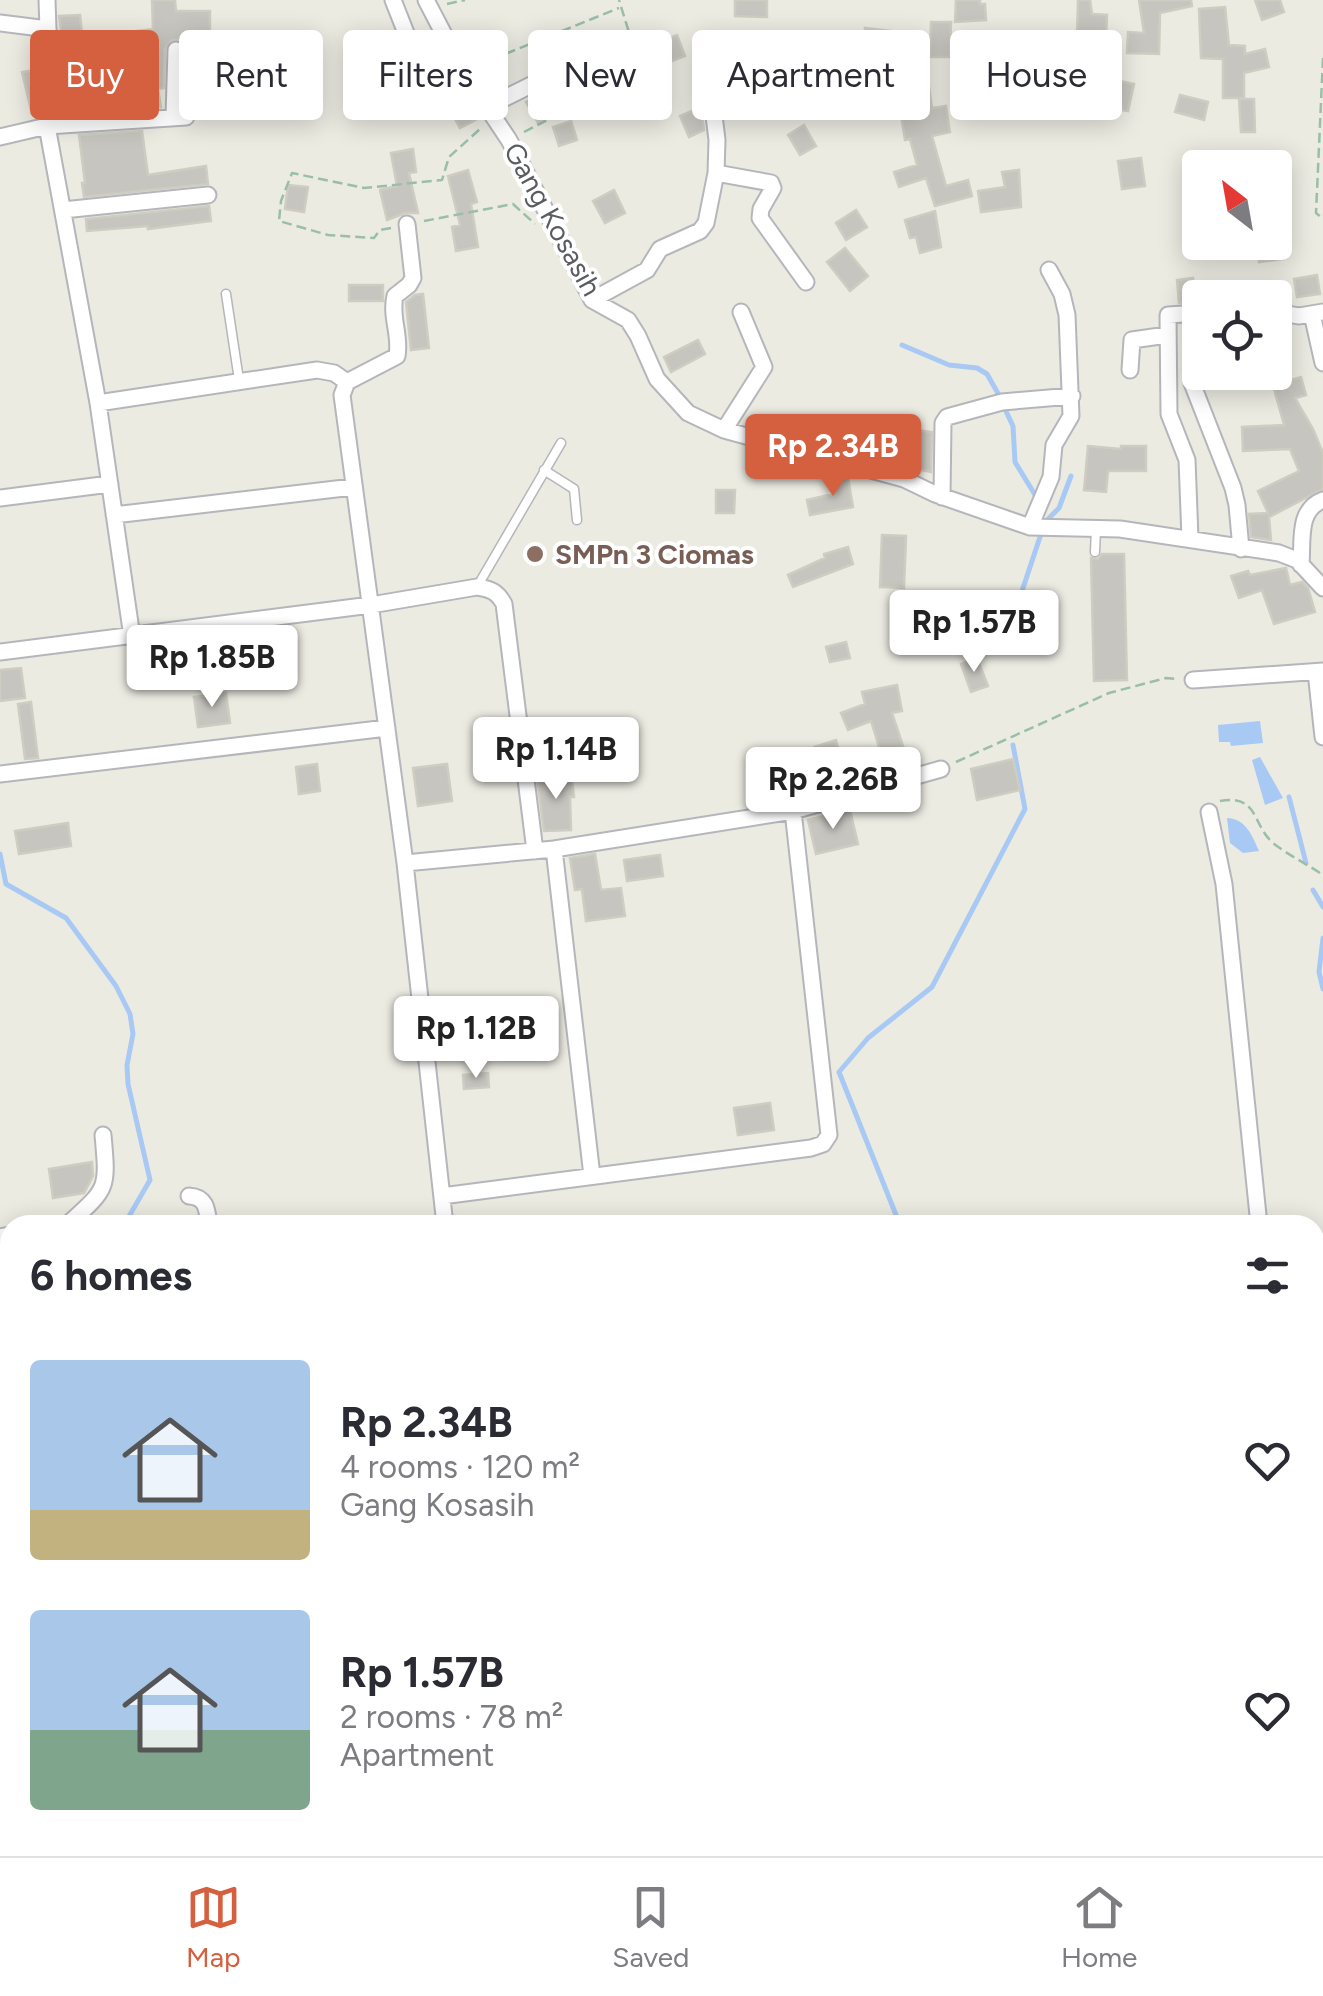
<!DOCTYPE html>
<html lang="en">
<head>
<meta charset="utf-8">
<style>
	:root { --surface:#fff; --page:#f2f2f3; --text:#2b2b33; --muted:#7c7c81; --line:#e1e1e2; --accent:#d4603f }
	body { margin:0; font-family:Figtree,sans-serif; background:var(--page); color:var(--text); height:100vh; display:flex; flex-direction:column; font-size:38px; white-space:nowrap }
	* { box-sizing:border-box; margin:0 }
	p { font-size:32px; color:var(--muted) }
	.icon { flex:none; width:55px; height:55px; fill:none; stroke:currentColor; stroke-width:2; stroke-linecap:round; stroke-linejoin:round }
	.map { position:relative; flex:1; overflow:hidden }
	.details { position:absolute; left:0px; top:1215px; width:1325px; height:642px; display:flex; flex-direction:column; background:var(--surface); border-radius:30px 30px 0 0; box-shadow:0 5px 25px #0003 }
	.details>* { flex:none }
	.top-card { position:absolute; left:30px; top:30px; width:1265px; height:90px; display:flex; gap:20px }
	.needle { width:65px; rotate:329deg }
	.buttons { position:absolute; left:1182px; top:150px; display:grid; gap:20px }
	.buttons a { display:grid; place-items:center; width:110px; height:110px; border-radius:10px; background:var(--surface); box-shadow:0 5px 25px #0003; font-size:50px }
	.price { position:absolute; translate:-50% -85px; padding:0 22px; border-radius:10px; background:#fff; color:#222; font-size:32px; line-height:65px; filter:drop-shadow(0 2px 5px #0008) }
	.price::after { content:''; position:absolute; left:50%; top:60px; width:30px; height:22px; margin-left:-15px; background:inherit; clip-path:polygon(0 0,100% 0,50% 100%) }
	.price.on { background:var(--accent); color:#fff }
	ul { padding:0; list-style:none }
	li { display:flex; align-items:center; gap:30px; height:250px; padding:0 30px }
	li span { display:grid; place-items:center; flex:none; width:280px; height:200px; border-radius:10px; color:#555 }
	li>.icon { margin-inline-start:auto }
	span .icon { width:120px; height:120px; fill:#fffc; stroke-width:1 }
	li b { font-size:42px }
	h2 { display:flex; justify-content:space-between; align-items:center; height:120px; padding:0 30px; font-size:42px }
	.chip { padding:0 35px; border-radius:10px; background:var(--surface); box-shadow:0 5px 25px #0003; font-size:35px; line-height:90px }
	.chip.on { background:var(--accent); color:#fff }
	.dock { display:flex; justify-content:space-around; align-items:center; height:140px; border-top:2px solid var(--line); background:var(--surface); font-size:28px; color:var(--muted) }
	.dock a { display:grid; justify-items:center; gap:5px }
	.dock .on { color:var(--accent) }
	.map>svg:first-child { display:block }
	.water { fill:#a9c9f5 }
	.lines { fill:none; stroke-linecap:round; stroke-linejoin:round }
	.stream { stroke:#a9c9f5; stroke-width:5 }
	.building { fill:#c7c5bf; stroke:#cfcdc1; stroke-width:2.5 }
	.service-casing { stroke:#b5b6bb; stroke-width:11 }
	.minor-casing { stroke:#b5b6bb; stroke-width:19 }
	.path { stroke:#9abea9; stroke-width:2.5; stroke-dasharray:10 5; stroke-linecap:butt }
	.service { stroke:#fff; stroke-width:8 }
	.minor { stroke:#fff; stroke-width:15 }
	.education-dot { fill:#8d6e63; stroke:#fff; stroke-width:4 }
	.labels { text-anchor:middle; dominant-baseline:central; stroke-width:8; stroke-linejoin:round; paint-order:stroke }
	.street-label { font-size:28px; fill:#5a5c61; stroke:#fff }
	.education-label { font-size:28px; font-weight:bold; fill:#785e54; stroke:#fff; text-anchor:start }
</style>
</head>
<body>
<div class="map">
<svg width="1323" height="1856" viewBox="0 0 1323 1856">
	<rect width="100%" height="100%" fill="#ebebe2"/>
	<!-- water -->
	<path class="water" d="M1260,721L1263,743L1231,746L1230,742H1219L1218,725Z
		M1260,757L1283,798L1265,805L1252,760Z
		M1227,818C1246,819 1252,835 1259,851L1243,853L1230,843Z"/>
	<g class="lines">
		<!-- stream -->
		<path class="stream" d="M902,345L949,365L977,368L987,374L1000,397
			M1004,407L1013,426L1015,462L1037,498
			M1048,519L1059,508L1071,476
			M1012,621L1041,534
			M1289,797L1306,863
			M0,854L6,884L66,918L116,986L130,1014L133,1034L127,1065L128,1084L150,1180L124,1225
			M1313,890L1323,907
			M1323,938L1319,972L1323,989
			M900,1225L839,1072L868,1038L932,987L1025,809L1013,745
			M860,1848L861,1856
			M188,1856L189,1848"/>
	</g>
	<!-- building -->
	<path class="building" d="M152,0H175L176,11H210V43L259,62L252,79L210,62L208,106H189L186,46L181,40H172L165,49L164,88L158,89L161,107L128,109L123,76L119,77L118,63H125L121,33L153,29Z
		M735,0H767V17L735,16Z
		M956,0H980V4H985L986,20L955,22Z
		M1078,0H1090L1092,14L1107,15L1106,39L1077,38Z
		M1139,0H1191L1192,6L1160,13L1159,54L1127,53L1128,32L1144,33Z
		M1255,0H1280L1284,12L1262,20Z
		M1225,7L1229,45L1245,46V54L1265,49L1269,67L1244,73V98H1223V59L1201,58L1199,9Z
		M80,15L86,71L67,74L59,16Z
		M931,22H951L950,57H930Z
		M865,28L901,32L898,56L927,57L925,87H929L932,108L946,106L950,132L932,136L946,186L968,180L972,196L935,206L926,178L899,187L894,172L917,165L910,139L905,140L896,84L861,82L860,87L842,84L846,57L825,55L826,41L864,45Z
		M677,35L685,56L667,63L659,42Z
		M626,44L636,75L614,82L604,51Z
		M1067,45L1071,66L1051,70L1046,49Z
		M568,46L578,70L562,76L548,54Z
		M1016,63L1022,95L1002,100L996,67Z
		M43,69L50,111L32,114L22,72Z
		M1115,80L1134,84L1128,111L1109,108Z
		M462,90L479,118L460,128L444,99Z
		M538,95L550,116L538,123L526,102Z
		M1180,95L1208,102L1204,120L1175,112Z
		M1239,99H1254L1255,132H1241Z
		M701,107L704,130L689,137L680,116Z
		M571,121L577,140L559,146L553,127Z
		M804,125L816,146L800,155L788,135Z
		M142,131L148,175L206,166L208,184L84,197L82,183H85L79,135Z
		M413,149L416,172L409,173L418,213H405L387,220L380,190L397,186L391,153Z
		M1141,158L1145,186L1122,189L1118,161Z
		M468,170L477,202L471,204L478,247L456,251L452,227L460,225L448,176Z
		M1019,170L1021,207L981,212L978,191L1005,187L1002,172Z
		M288,185L308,187L304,212L285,209Z
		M614,190L625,213L605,223L593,201Z
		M209,206L211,221L148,229V226L87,231L86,219Z
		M856,210L867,227L846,240L836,223Z
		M935,211L941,247L920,253L916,237L910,238L905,220Z
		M1257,242H1281L1283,259L1259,262Z
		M845,248L868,276L850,291L827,262Z
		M1317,275L1320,294L1297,297L1294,279Z
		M1193,278L1196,302L1179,303L1177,280Z
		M349,285H383V301H349Z
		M423,294L429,348L411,350L406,302L415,295Z
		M698,340L705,354L671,372L664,357Z
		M1301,377L1306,395L1295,398L1313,429L1323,453V489L1269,517L1271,540L1251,537L1249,514L1268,513L1258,491L1299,471L1290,449L1243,451L1242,427L1284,425L1273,385Z
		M901,428L932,432L931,472L896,465Z
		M1088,446L1121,449V446H1146V471H1108L1106,492L1084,490Z
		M848,478L853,507L810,515L807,500L833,494L830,481Z
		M716,490H735L734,513H716Z
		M882,535L906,536L904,588L880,587Z
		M848,547L853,564L793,587L788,575L825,558L824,554Z
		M1102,554H1124L1127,680L1094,681L1091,558L1098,559Z
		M1286,568L1290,585L1302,582L1308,588L1315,612L1274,624L1262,590L1239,598L1231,576L1248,571L1250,575Z
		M966,605L975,630L953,638L944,614Z
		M846,642L850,658L830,662L826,647Z
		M977,658L988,686L971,692L961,664Z
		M21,668L25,698L0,701V670Z
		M897,685L902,711L892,713L903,746L881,753L871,721L848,730L841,713L865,704L862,692Z
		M226,693L230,723L198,727L194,697Z
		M31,702L38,758L25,759L18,704Z
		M836,740L846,774L824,781L814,747Z
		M1013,759L1020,790L977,800L971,769Z
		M317,764L320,791L299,794L296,767Z
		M447,764L452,801L418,806L413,768Z
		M571,773L574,797H570L571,830L544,831L537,778Z
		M850,810L858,844L816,854L808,820Z
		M68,823L71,846L19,854L15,831Z
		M595,854L601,890L621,888L625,916L586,921L582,889L575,890L570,858Z
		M660,855L663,876L627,881L624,860Z
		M488,1073L489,1087L464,1089L463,1075Z
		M770,1103L774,1130L738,1135L734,1108Z
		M92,1162L93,1176L84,1193L53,1198L49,1169Z"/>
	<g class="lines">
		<!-- service casing -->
		<g class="service-casing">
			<path id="service" d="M226,294L239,380
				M544,470L574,489L577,520
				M1095,552L1096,529
				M477,587L561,443"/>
		</g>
		<!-- minor casing -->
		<g class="minor-casing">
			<path id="minor" d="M47,0L48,29L63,124
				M393,0L406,33
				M426,0L463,71L509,140L592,300L628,320L638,336L657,379L688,413L724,430L904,479L935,494L1030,527L1120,529L1279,553L1297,560L1323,588
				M0,23L48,29
				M710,83L717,140L716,173
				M489,106L551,75
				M174,116L176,50
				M47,126L98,403L132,637
				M0,137L47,126L186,117
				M63,210L208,195
				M407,224L413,278L409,285L395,296C390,317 401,335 397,356L347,382L342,395L405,863L445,1225
				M592,300L647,270L660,249L700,231L706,223L716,173L771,183L773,188L761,209L760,218L806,282
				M1275,312L1299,316L1323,312
				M1312,314L1323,363
				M1130,370L1132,340L1167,335
				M1192,383L1233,488L1237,505L1241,549
				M98,403L317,370L334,373L347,382
				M724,430L764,367L741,312
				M942,497L943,423L947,417L1002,402L1072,396
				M0,498L110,484
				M114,515L353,487
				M1030,527L1051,477L1054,445L1071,416L1067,315L1062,294L1049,270
				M1190,538L1187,460L1169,414L1168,315L1200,313
				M1301,565C1303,540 1297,510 1323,500
				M0,652L371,605L477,587C490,589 497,591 504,604L535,851
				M1316,672L1323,737
				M1193,680L1323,671
				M0,774L387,728
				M1209,812L1224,884L1259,1225
				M554,849L592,1176
				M405,863L554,849L793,811L941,769
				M189,1196C207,1197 207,1210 209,1225
				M442,1196L811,1148L823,1144L829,1135L793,811
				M67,1225C108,1188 108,1190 103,1135
				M0,1237L10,1235
				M0,1367L10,1366
				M0,1522L10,1521
				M1315,1527L1323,1525
				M1315,1653L1323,1700
				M0,1755H10
				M92,1848L93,1856
				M1066,1848L1067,1856
				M1163,1848L1165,1856
				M216,1856V1848
				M431,1856L432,1848"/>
		</g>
		<!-- path -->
		<path class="path" d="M447,4L465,0
			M1323,58L1316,213L1323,219
			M478,65L619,8
			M524,132L646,70L631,39L619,0
			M424,221L513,204L535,224
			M391,228L380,230L374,238L328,235L279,221L281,201L292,173L364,188L442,180L449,157L480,129
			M956,762L1109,693L1166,678L1176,679
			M1220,801C1259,794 1252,825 1273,843C1288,855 1307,864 1323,875"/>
		<!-- service -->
		<use href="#service" class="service"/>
		<!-- minor -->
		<use href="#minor" class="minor"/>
	</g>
	<!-- markers -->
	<circle class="education-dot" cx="535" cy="554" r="10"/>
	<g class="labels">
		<!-- street labels -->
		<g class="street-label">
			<text transform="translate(553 219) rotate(61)">Gang Kosasih</text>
		</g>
		<!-- education labels -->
		<g class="education-label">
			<text x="555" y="554">SMPn 3 Ciomas</text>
		</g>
	</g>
</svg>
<div class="buttons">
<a><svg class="needle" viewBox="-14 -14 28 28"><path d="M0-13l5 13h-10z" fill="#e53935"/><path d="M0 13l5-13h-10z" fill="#7c7c81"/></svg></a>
<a><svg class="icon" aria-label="locate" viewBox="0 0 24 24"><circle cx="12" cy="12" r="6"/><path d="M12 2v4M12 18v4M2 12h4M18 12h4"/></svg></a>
</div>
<b class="price on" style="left:833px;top:499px">Rp 2.34B</b>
<b class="price" style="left:974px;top:675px">Rp 1.57B</b>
<b class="price" style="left:212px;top:710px">Rp 1.85B</b>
<b class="price" style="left:556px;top:802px">Rp 1.14B</b>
<b class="price" style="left:833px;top:832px">Rp 2.26B</b>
<b class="price" style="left:476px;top:1081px">Rp 1.12B</b>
<div class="top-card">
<a class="chip on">Buy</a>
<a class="chip">Rent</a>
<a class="chip">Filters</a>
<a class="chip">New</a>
<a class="chip">Apartment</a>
<a class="chip">House</a>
</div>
<section class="details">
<h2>6 homes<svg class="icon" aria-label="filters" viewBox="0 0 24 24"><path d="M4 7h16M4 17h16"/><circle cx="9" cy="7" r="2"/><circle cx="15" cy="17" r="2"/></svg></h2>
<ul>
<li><span style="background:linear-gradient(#a9c7e8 75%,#c2b280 0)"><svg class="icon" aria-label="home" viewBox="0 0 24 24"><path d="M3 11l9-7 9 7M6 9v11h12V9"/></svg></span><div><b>Rp 2.34B</b><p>4 rooms · 120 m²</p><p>Gang Kosasih</p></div><svg class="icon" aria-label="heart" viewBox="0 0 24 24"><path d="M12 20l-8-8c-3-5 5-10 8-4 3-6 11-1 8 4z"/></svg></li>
<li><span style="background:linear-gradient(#a9c7e8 60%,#7fa58c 0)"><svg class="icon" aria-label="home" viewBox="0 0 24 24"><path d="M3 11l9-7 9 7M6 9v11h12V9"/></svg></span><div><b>Rp 1.57B</b><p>2 rooms · 78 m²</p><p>Apartment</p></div><svg class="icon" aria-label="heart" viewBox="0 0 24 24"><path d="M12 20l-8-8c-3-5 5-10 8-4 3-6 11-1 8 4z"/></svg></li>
</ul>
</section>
</div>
<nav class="dock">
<a class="on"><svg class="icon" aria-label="map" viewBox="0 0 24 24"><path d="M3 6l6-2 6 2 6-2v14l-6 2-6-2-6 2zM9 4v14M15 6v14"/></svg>Map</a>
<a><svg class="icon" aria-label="saved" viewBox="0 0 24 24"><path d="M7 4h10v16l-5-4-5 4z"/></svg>Saved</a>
<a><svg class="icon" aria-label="home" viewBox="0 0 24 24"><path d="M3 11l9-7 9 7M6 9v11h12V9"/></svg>Home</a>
</nav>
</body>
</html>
